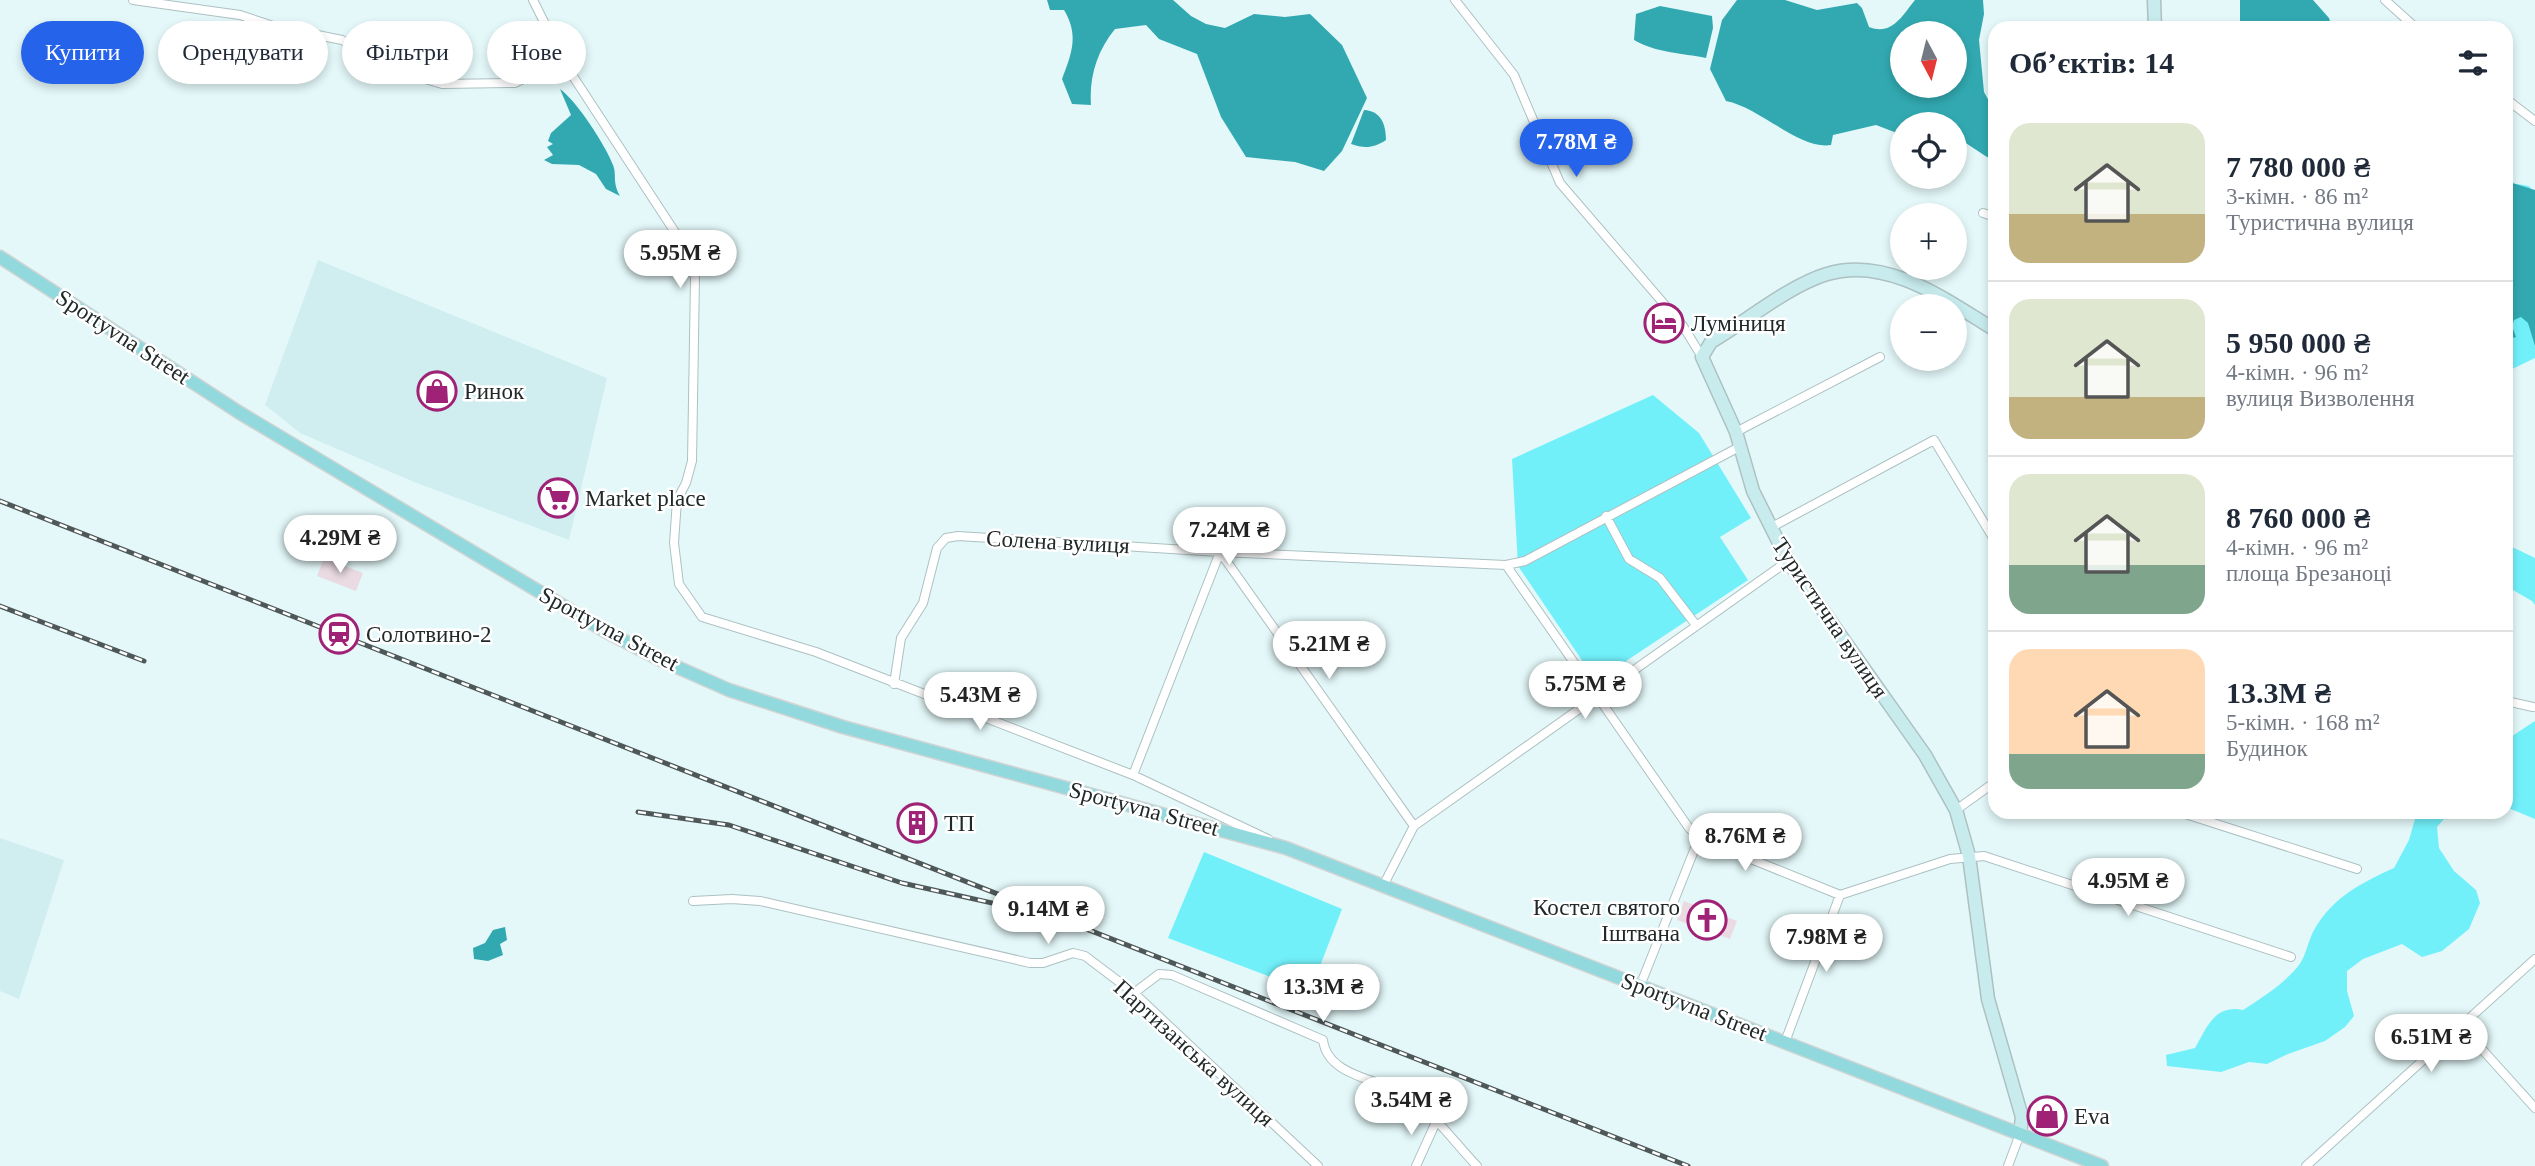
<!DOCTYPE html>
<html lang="uk">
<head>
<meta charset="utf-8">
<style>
	:root { --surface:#fff; --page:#f6f6f7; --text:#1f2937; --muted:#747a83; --line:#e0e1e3; --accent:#2563eb }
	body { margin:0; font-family:Georgia,serif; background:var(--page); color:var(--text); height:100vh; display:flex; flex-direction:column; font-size:26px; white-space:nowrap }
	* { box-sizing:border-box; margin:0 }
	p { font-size:23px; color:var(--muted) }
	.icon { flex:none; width:38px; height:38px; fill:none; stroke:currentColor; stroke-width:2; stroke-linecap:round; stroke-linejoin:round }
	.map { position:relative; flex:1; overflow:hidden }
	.panel { position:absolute; left:1988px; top:21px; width:525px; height:798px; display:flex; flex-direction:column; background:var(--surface); border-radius:21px; box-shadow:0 4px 10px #0003 }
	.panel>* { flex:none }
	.guide { position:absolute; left:21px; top:21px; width:665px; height:63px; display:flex; gap:14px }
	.needle { width:46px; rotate:173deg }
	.buttons { position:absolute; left:1890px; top:21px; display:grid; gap:14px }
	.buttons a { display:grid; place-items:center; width:77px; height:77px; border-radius:50%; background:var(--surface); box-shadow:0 4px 10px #0003; font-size:35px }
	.price { position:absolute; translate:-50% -60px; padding:0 16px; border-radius:24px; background:#fff; color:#222; font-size:23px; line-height:46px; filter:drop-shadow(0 2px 4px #0008) }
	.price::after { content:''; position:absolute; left:50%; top:42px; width:21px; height:16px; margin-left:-10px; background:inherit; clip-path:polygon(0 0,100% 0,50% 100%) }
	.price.on { background:var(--accent); color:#fff }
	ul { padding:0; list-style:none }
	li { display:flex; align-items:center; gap:21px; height:175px; padding:0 21px }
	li+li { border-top:2px solid var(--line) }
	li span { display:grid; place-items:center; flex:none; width:196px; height:140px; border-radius:21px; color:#555 }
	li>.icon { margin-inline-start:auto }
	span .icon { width:84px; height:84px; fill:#fffc; stroke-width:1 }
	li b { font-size:30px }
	h2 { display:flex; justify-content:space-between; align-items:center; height:84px; padding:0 21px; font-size:30px }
	.chip { padding:0 24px; border-radius:32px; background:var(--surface); box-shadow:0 4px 10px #0003; font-size:24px; line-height:63px }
	.chip.on { background:var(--accent); color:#fff }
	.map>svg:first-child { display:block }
	.built { fill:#d0eef0 }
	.green { fill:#72f0fa }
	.water { fill:#32a9b1; fill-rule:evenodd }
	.building { fill:#eadae2 }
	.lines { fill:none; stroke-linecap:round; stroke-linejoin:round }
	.street-casing { stroke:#adc0c2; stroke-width:10 }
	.secondary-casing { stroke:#adc0c2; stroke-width:15 }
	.primary-casing { stroke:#d2d4d4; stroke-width:15 }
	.street { stroke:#fff; stroke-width:8 }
	.secondary { stroke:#c8ecee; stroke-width:12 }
	.primary { stroke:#92d9de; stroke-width:12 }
	.rail-casing { stroke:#4e5859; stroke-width:5 }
	.rail { stroke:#fff; stroke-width:2.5; stroke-dasharray:8; stroke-linecap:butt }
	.labels { text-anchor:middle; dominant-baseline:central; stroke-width:5; stroke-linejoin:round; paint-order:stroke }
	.poi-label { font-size:23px; fill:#202828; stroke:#fff; text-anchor:start }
	.street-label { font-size:23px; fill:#202828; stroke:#fff }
</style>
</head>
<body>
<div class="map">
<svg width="2535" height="1166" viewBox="0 0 2535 1166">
	<rect width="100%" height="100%" fill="#e4f8f9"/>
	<!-- built -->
	<path class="built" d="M318,260L607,378L569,540L414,482L300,433L265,405Z
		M0,838L64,860L19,999L0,991Z"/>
	<!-- green -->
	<path class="green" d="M2506,182L2529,186L2535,194V358L2506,372Z
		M1653,395L1699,433L1751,518L1720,537L1748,580L1596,681L1518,566L1512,459Z
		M2506,544L2535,558V605L2532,601L2506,586Z
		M2535,721V819L2506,807V740Z
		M2417,812H2450L2437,827L2439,848L2454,871L2476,890L2480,903L2469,929L2442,951L2422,957L2402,944L2363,959L2347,971V991L2354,1016L2345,1027L2325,1041L2288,1054L2267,1064L2249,1062L2221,1072L2167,1066L2166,1055L2195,1048C2207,1027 2215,1004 2243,1010C2263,997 2284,984 2299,965C2306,956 2308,941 2314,930C2333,897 2361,883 2394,868L2409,840Z
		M1204,852L1342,909L1310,992L1168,938Z"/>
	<!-- water -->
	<path class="water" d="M1047,0H1173L1191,16L1206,24L1225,28L1254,14L1285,17L1310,14L1342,45L1367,98L1342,151L1324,171L1295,162L1246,157L1221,117L1197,54L1159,39L1146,25L1115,29C1097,51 1089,77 1091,105L1072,104L1062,79C1072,53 1079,35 1064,10H1050Z
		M1737,0H1785L1817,10L1857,3L1862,8L1869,27C1892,36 1902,16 1915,0H1983L1984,14L1979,40L1984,92L1995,112V158L1987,157L1955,136V124H1902V135L1876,125L1833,135L1831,145C1800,150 1759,107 1726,101L1710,69L1722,20ZM1902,33H1955V86H1902Z
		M2240,0H2313L2329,18L2332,28H2240Z
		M1660,6L1712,16L1713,28L1706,58C1682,53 1656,53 1634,40L1636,14Z
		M560,89C576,100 606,146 613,165C617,175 612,182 620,196L606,189L596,174L579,165L552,164L544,160L553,155L547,147L553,144L548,141L551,133L571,115Z
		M1364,110C1381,111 1386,124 1386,140C1374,148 1365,149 1351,144Z
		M2509,182L2535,190V346L2528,323L2521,317L2514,320L2512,326L2516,337L2506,340V185Z
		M505,927L507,940L500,944L503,955L488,961L474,959L473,948L485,943L493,930Z"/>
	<!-- building -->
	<path class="building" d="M324,558L363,573L356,591L317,576Z
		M1684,901L1737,921L1730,939L1677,920Z"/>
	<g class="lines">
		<!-- street casing -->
		<g class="street-casing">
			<path id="street" d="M133,0L240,15L273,26L342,40L395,70L442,84L515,83L548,67L565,64
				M533,0L565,64L686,249L695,278L692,461L686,483L677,500L674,543L679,584L702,617L816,652L1133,775L1268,839
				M1455,0L1514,75L1560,183L1683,326L1702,357
				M2385,0L2416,28
				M2506,99L2535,121
				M1983,213L1995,217
				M1736,432L1880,357
				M1606,516L1629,559L1660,578L1696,625
				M1770,528L1934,440L1995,541
				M1220,552L1414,826
				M1506,565L1525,561L1741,446
				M894,684L901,638L923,603L937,548L946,538L958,536L1220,552L1506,565L1689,828L1699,838L1840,895L1950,859L1984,856L2291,957
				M2506,701L2533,707
				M1133,775L1220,552
				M1956,810L1995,782
				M2179,812L2357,869
				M1384,884L1414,826L1788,561
				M693,901L732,899L760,901L1030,963H1043L1073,953L1085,956L1134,993L1318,1166
				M1640,986L1699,838
				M1134,993L1159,974L1172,975L1323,1040C1328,1080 1388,1079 1414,1099C1437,1118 1457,1145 1477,1166
				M2462,1027L2535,1108
				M1785,1042L1840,895
				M1416,1166L1436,1122
				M2008,1166L2020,1134
				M2306,1166L2535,959"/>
		</g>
		<!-- secondary casing -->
		<g class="secondary-casing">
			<path id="secondary" d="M2154,0L2155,28
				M1995,330C1946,300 1888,256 1827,274C1788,286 1747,321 1711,342L1702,357L1736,432L1753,491L1788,561L1925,755L1956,810L1969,856L1988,999L2022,1117L2020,1134"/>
		</g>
		<!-- primary casing -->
		<g class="primary-casing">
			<path id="primary" d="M0,257L240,413L605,631L661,660L729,690L843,727L1286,848L2102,1166"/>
		</g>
		<!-- street -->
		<use href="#street" class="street"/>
		<!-- secondary -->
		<use href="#secondary" class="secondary"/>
		<!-- primary -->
		<use href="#primary" class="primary"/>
		<!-- rail casing -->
		<g class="rail-casing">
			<path id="rail" d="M0,501L1688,1166
				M0,606L144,661
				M638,812L729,825L902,883L1019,909"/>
		</g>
		<!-- rail -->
		<use href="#rail" class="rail"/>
	</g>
	<!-- icons -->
	<defs>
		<g id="hotel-ring" transform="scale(2.0125)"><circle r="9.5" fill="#fff" stroke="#9f2277" stroke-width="1.5"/><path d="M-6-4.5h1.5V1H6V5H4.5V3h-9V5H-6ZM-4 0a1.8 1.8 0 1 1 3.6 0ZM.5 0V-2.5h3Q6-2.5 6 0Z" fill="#9f2277"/></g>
		<g id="shop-ring" transform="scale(2.0125)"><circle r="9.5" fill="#fff" stroke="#9f2277" stroke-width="1.5"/><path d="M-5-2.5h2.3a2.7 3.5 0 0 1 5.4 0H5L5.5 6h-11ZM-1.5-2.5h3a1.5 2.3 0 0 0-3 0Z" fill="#9f2277"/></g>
		<g id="supermarket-ring" transform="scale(2.0125)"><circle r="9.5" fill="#fff" stroke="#9f2277" stroke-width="1.5"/><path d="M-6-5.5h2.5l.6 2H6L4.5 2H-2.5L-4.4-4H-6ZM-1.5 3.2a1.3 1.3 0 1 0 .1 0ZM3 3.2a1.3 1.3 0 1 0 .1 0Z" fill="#9f2277"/></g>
		<g id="station-ring" transform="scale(2.0125)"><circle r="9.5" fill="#fff" stroke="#9f2277" stroke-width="1.5"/><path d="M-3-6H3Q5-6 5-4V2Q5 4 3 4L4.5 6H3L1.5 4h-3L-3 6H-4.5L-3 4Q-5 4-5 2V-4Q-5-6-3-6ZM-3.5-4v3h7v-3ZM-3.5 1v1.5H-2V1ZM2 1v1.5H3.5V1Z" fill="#9f2277"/></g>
		<g id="building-ring" transform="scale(2.0125)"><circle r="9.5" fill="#fff" stroke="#9f2277" stroke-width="1.5"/><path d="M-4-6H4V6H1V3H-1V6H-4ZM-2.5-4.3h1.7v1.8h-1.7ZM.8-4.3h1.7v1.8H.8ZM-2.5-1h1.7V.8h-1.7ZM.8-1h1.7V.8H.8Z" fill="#9f2277"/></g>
		<g id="church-ring" transform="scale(2.0125)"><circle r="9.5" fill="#fff" stroke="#9f2277" stroke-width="1.5"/><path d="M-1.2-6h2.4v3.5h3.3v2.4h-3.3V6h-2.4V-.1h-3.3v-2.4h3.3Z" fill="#9f2277"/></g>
	</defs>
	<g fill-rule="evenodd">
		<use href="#hotel-ring" x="1664" y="323"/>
		<use href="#shop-ring" x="437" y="391"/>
		<use href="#supermarket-ring" x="558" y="498"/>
		<use href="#station-ring" x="339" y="634"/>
		<use href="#building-ring" x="917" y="823"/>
		<use href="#church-ring" x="1707" y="920"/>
		<use href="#shop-ring" x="2047" y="1116"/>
	</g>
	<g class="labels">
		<!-- poi labels -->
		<g class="poi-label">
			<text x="1691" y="323">Луміниця</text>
			<text x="464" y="391">Ринок</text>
			<text x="585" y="498">Market place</text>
			<text x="366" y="634">Солотвино-2</text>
			<text x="944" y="823">ТП</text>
			<text x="1680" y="907" text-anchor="end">Костел святого<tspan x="1680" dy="26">Іштвана</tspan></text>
			<text x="2074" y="1116">Eva</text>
		</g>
		<!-- street labels -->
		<g class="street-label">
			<text transform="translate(123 337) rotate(33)">Sportyvna Street</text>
			<text transform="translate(1058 542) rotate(3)">Солена вулиця</text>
			<text transform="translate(1830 618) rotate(56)">Туристична вулиця</text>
			<text transform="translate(609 629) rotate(28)">Sportyvna Street</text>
			<text transform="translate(1144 809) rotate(15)">Sportyvna Street</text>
			<text transform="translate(1694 1007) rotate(21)">Sportyvna Street</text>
			<text transform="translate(1194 1053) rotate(42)">Партизанська вулиця</text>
		</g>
	</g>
</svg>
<div class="buttons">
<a><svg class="needle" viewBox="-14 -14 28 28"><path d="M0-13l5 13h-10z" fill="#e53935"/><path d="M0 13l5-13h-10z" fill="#747a83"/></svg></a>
<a><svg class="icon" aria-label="locate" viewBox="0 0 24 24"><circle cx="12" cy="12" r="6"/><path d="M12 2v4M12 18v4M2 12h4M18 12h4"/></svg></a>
<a>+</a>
<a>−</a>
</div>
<b class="price on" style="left:1576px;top:179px">7.78M ₴</b>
<b class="price" style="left:680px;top:290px">5.95M ₴</b>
<b class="price" style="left:1229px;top:567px">7.24M ₴</b>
<b class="price" style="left:340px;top:575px">4.29M ₴</b>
<b class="price" style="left:1329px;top:681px">5.21M ₴</b>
<b class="price" style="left:1585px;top:721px">5.75M ₴</b>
<b class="price" style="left:980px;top:732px">5.43M ₴</b>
<b class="price" style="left:1745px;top:873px">8.76M ₴</b>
<b class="price" style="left:2128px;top:918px">4.95M ₴</b>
<b class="price" style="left:1048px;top:946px">9.14M ₴</b>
<b class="price" style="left:1826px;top:974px">7.98M ₴</b>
<b class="price" style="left:1323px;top:1024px">13.3M ₴</b>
<b class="price" style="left:2431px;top:1074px">6.51M ₴</b>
<b class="price" style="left:1411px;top:1137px">3.54M ₴</b>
<div class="guide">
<a class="chip on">Купити</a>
<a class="chip">Орендувати</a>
<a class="chip">Фільтри</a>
<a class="chip">Нове</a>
</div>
<section class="panel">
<h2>Об’єктів: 14<svg class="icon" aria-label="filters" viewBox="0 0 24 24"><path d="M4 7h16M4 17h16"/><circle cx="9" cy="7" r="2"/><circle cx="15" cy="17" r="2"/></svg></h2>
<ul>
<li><span style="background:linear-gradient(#dfe7d0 65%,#c2b280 0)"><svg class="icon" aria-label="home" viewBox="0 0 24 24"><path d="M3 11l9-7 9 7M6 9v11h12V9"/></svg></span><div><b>7 780 000 ₴</b><p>3-кімн. · 86 m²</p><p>Туристична вулиця</p></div></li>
<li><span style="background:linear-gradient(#dfe7d0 70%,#c2b280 0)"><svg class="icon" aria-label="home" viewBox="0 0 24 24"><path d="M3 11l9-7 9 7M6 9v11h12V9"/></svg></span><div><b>5 950 000 ₴</b><p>4-кімн. · 96 m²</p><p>вулиця Визволення</p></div></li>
<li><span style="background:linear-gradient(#dfe7d0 65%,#7fa58c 0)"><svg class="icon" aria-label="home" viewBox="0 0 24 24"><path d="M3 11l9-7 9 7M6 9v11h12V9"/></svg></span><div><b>8 760 000 ₴</b><p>4-кімн. · 96 m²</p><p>площа Брезаноці</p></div></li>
<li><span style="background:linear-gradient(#ffd9b3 75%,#7fa58c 0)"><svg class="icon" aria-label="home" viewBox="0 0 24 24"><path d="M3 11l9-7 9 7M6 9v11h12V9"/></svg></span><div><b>13.3M ₴</b><p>5-кімн. · 168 m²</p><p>Будинок</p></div></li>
</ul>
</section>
</div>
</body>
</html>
